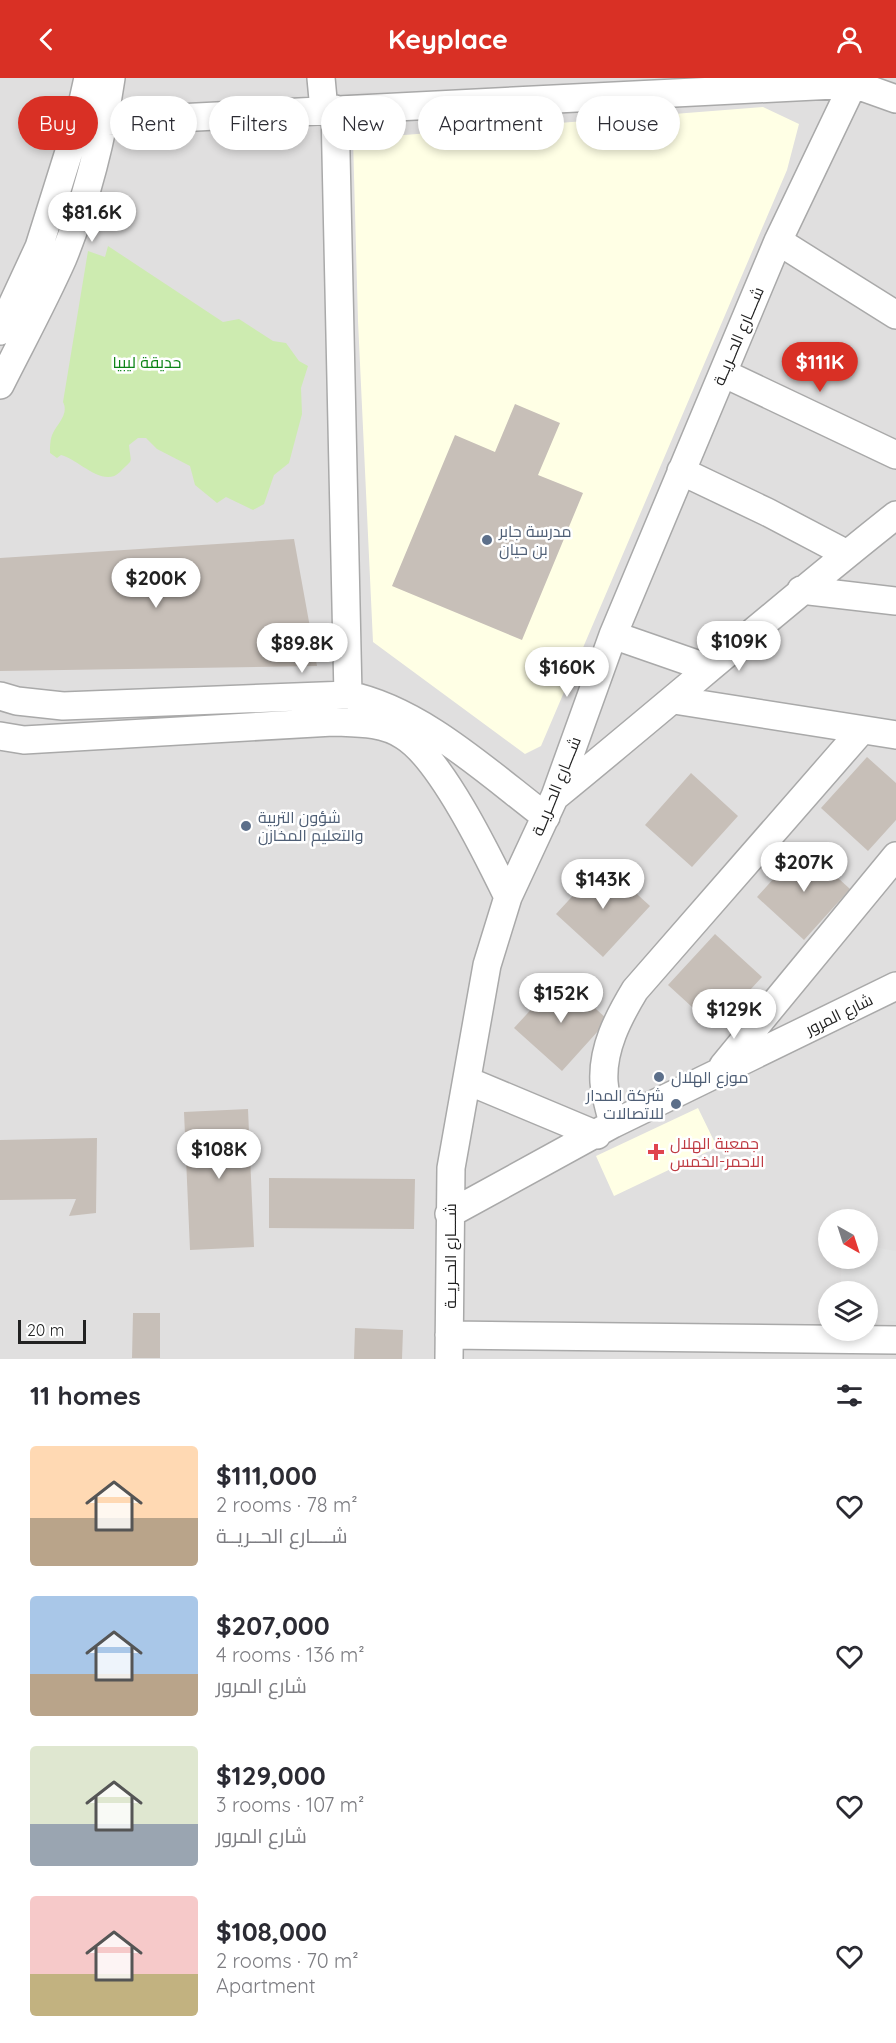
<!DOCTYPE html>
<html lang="en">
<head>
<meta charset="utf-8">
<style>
	:root { --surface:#fff; --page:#f2f2f3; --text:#2b2b33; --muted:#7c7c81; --accent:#d93025 }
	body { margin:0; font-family:Quicksand,Cairo,sans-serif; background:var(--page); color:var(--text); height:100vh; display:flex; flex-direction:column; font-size:22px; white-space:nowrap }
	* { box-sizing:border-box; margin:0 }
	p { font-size:20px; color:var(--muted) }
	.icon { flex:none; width:33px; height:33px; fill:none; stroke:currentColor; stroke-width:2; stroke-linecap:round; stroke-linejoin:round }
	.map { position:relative; height:1281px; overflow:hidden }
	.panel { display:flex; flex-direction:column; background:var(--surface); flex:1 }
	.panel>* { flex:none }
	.guide { position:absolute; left:18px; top:18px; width:861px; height:54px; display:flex; gap:12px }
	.needle { width:39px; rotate:141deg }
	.buttons { position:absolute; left:818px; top:1131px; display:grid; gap:12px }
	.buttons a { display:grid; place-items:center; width:60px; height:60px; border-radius:50%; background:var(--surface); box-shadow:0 3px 9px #0003; font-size:30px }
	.scale { position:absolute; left:18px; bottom:15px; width:68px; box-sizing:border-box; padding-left:6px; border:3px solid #222; border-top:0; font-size:16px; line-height:21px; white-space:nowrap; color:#222; -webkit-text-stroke:4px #fff; paint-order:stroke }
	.price { position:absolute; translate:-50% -51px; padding:0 14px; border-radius:21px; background:#fff; color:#222; font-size:20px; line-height:39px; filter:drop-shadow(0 2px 3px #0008) }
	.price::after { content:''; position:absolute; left:50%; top:36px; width:18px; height:14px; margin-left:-9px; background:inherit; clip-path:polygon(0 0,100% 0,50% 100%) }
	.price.current { background:var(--accent); color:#fff }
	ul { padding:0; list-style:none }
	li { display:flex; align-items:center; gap:18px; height:150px; padding:0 30px }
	li span { display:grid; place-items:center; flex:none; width:168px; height:120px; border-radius:6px; color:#555 }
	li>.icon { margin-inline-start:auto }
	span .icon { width:72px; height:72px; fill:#fffc; stroke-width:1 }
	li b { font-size:26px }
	h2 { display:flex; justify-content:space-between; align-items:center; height:72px; padding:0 30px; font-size:26px }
	.tag { padding:0 21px; border-radius:27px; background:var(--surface); box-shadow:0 3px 9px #0003; font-size:21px; line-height:54px }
	.tag.current { background:var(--accent); color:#fff }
	header { display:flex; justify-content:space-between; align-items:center; height:78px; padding:0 30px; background:var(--accent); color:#fff; font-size:27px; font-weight:800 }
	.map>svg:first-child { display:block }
	.residential { fill:#e0dfdf; fill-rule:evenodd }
	.education { fill:#ffffe5 }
	.grass { fill:#cdebb0 }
	.parking { fill:#e2e2e2 }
	.building { fill:#c7bfb8 }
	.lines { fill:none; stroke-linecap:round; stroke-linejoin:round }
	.minor-casing { stroke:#a9a9a9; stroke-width:30 }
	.minor { stroke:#fff; stroke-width:27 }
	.service-dot { fill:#5c6f8a; stroke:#fff; stroke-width:2 }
	.health-dot { fill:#e0444e; stroke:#fff; stroke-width:2 }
	.labels { text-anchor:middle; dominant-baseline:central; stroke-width:5; stroke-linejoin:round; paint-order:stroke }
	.street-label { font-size:16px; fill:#222; stroke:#fff }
	.park-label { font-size:16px; fill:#0c8416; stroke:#fff }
	.service-label { font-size:16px; fill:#4e5e75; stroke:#fff; text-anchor:start }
	.health-label { font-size:16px; fill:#be3a42; stroke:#fff; text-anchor:start }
</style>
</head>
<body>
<header><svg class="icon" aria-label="back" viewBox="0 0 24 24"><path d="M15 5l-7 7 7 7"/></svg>Keyplace<svg class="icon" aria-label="person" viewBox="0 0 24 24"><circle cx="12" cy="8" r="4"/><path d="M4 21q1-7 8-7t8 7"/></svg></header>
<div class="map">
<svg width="896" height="1281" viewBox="0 0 896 1281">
	<rect width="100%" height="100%" fill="#f2efe9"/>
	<!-- residential -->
	<path class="residential" d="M0,0H896V1281H0ZM828,1142H867V1180H828ZM828,1214H867V1252H828Z"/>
	<!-- education -->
	<path class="education" d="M763,29L799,46L787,92L541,668L525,676L373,564L358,243L353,61Z
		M698,1030L717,1069L614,1118L596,1078Z"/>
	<!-- grass -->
	<path class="grass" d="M108,168L223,244L239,241L273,263L286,265L299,283L308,288L301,310L302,336L289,385L274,397L264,426L253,432L226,419L217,425L195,407L190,388L157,371L146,360H138L129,367C131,388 134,379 120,394C103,411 77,380 61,377L57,380L50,375C50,368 50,361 53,355C58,345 69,336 63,324L88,173L105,179Z"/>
	<!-- parking -->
	<path class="parking" d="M867,1168L896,1173V1243L867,1241V1214L840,1213L842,1181L867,1180Z"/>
	<!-- building -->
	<path class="building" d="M515,326L560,345L538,397L583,415L522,562L392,508L455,357L495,374Z
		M294,461L317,588L0,593V480Z
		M867,679L896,705V742L868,773L821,730Z
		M691,695L738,738L692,789L645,747Z
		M803,768L850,811L804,862L757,819Z
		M603,785L650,828L603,879L556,836Z
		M715,856L762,899L715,950L668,907Z
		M561,899L608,942L562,993L514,950Z
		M248,1031L254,1169L190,1172L184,1034Z
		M97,1060L96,1135L69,1138L76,1121L0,1122V1062Z
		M269,1100L415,1101L414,1151L269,1150Z
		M133,1235H160V1280H132Z
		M355,1250L403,1252L402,1281H354Z"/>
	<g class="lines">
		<!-- minor casing -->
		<g class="minor-casing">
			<path id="minor" d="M321,0L324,32
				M335,31L348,617
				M78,45L854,6L896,21
				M778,163L896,237
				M0,253L39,169L78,45L88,0
				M723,295L896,377
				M0,307C21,265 44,223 63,180C86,123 102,61 111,0
				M681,393L767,434L847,476
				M801,512L896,523
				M613,557L708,590
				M0,618L17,623L63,628L348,617C421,632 487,694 546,739
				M674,622L896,657
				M0,658L24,662L333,644C357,645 383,644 404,658C441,681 488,778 508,819
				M556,718C670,625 781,528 896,437
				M723,988L896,778
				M468,1003L597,1057
				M613,1046C610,1032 605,1018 604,1004C602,971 618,940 635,912L861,653
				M449,1136L613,1046L896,908
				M449,1257L896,1262
				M449,1281L451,1090L487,887L508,819L555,718L613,557L778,163L856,0"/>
		</g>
		<!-- minor -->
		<use href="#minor" class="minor"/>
	</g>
	<!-- markers -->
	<g class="service-dot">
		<circle cx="487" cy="462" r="6"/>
		<circle cx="246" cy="748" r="6"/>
		<circle cx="659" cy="999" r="6"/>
		<circle cx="676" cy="1026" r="6"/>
	</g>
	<path class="health-dot" d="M653 1065h6v6h6v6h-6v6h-6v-6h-6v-6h6z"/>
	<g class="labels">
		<!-- street labels -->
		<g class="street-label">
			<text transform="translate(738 258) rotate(-67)">شــــارع الحــريــة</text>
			<text transform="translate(556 708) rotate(-68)">شــــارع الحــريــة</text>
			<text transform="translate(839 936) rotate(-26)">شارع المرور</text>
			<text transform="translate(450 1178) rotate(-90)">شــــارع الحــريــة</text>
		</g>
		<!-- park labels -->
		<g class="park-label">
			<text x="147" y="284">حديقة ليبيا</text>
		</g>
		<!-- service labels -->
		<g class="service-label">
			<text x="499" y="453">مدرسة جابر<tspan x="499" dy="18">بن حيان</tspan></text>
			<text x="258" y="739">شؤون التربية<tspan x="258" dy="18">والتعليم المخازن</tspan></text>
			<text x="671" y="999">موزع الهلال</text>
			<text x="664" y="1017" text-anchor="end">شركة المدار<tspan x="664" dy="18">للاتصالات</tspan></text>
		</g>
		<!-- health labels -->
		<g class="health-label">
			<text x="670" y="1065">جمعية الهلال<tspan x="670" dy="18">الاحمر-الخمس</tspan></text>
		</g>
	</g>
</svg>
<div class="buttons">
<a><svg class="needle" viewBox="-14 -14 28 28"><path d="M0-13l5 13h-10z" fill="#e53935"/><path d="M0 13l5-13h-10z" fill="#7c7c81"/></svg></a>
<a><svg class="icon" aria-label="layers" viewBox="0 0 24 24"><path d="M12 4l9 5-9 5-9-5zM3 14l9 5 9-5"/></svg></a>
</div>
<div class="scale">20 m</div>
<b class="price" style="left:92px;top:165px">$81.6K</b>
<b class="price current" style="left:820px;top:315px">$111K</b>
<b class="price" style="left:156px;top:531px">$200K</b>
<b class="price" style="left:739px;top:594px">$109K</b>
<b class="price" style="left:302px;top:596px">$89.8K</b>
<b class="price" style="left:567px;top:620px">$160K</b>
<b class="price" style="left:804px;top:815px">$207K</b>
<b class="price" style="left:603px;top:832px">$143K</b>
<b class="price" style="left:561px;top:946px">$152K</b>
<b class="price" style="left:734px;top:962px">$129K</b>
<b class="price" style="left:219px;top:1102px">$108K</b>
<div class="guide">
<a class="tag current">Buy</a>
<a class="tag">Rent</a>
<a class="tag">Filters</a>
<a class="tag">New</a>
<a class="tag">Apartment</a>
<a class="tag">House</a>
</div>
</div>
<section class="panel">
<h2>11 homes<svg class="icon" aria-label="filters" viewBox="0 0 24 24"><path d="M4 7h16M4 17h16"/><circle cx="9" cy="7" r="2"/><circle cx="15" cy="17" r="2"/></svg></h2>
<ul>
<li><span style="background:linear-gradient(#ffd9b3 60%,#b9a48a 0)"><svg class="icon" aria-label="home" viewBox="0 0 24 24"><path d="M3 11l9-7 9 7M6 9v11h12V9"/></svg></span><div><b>$111,000</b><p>2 rooms · 78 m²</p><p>شــــارع الحــريــة</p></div><svg class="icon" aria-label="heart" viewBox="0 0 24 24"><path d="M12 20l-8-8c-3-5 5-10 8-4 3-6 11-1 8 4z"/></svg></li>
<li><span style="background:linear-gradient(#a9c7e8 65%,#b9a48a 0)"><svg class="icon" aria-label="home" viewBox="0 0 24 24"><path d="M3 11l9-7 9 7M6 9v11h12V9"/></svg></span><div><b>$207,000</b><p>4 rooms · 136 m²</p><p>شارع المرور</p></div><svg class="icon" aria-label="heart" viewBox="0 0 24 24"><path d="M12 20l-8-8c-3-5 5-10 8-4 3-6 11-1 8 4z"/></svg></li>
<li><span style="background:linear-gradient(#dfe7d0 65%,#9aa5b1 0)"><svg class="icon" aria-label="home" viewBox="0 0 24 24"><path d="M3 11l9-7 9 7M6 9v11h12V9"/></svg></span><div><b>$129,000</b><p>3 rooms · 107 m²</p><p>شارع المرور</p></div><svg class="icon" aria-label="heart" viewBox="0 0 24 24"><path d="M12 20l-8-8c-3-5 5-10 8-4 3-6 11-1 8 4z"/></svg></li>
<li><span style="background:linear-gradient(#f6c9c9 65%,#c2b280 0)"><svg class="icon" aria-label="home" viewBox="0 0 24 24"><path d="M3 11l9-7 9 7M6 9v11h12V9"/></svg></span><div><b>$108,000</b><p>2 rooms · 70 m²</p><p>Apartment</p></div><svg class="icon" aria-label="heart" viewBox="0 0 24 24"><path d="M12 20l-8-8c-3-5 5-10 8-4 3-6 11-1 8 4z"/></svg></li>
</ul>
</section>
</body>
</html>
